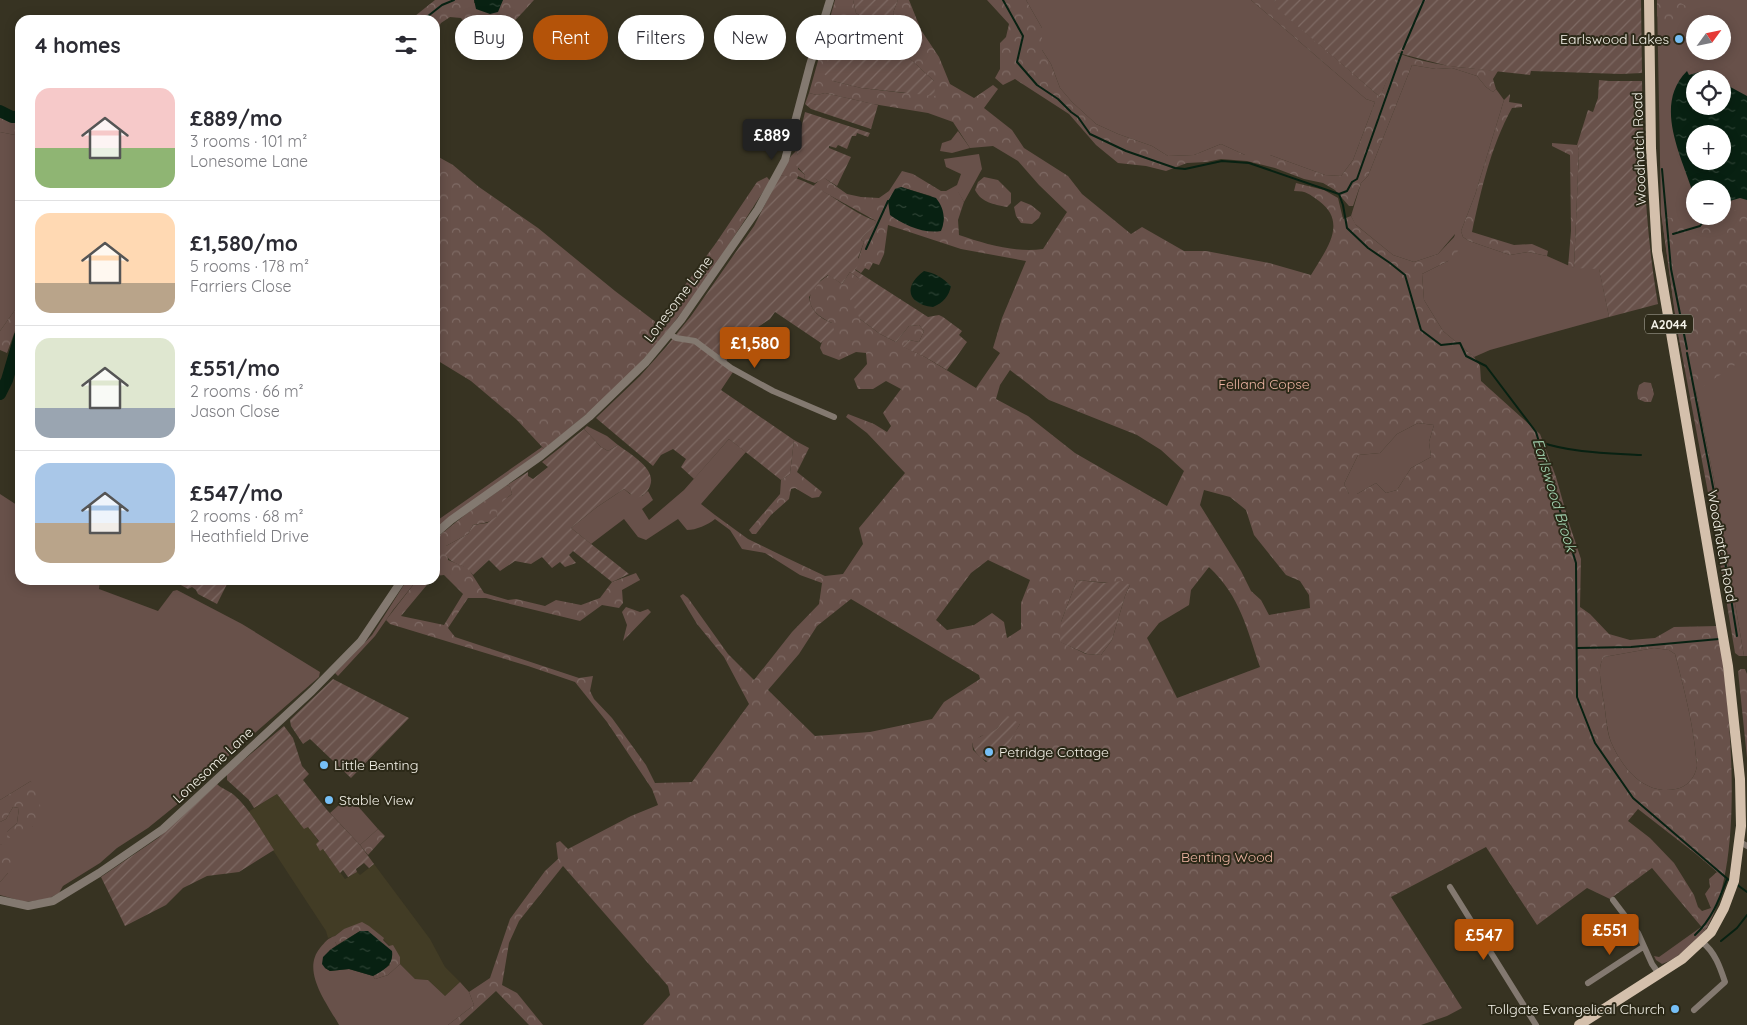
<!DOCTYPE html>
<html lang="en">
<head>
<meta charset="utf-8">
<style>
	:root { --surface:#fff; --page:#f2f2f3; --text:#2b2b33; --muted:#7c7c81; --line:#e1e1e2; --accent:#b45309 }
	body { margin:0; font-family:Quicksand,sans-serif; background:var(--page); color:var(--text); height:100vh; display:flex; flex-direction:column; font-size:19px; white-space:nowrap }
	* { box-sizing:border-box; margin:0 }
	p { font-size:16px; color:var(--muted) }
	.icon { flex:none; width:28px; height:28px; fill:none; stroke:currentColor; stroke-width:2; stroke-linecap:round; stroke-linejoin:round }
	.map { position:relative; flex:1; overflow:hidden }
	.sheet { position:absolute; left:15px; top:15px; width:425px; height:570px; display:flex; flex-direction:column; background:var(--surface); border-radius:15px; box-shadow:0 2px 12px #0003 }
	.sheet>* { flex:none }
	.banner { position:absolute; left:455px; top:15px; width:475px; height:45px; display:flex; gap:10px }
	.needle { width:32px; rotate:57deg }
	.buttons { position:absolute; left:1686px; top:15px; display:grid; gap:10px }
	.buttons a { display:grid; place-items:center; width:45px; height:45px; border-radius:50%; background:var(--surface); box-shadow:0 2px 12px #0003; font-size:25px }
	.price { position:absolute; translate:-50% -42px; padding:0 11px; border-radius:5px; background:var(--accent); color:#fff; font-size:16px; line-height:32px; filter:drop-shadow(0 1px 2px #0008) }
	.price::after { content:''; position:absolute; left:50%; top:30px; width:15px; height:11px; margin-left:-8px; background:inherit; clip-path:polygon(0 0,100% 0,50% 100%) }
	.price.current { background:#222; color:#fff }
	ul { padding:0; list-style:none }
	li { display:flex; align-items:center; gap:15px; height:125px; padding:0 20px }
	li+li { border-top:1px solid var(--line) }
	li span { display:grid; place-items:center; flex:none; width:140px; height:100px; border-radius:15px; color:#555 }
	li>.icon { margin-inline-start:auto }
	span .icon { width:60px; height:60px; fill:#fffc; stroke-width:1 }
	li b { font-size:21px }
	h2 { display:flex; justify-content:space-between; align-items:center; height:60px; padding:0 20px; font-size:21px }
	.pill { padding:0 18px; border-radius:22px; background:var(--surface); box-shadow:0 2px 12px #0003; font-size:18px; line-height:45px }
	.pill.current { background:var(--accent); color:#fff }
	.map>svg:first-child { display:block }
	.built { fill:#423c25 }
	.green { fill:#68514a; fill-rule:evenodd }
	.forest { fill:url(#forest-crowns); fill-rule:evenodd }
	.garden { fill:url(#garden-furrows) }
	.water { fill:url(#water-ripples); fill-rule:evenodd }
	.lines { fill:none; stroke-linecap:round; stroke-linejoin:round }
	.stream { stroke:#082112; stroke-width:2 }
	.river { stroke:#082112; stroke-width:12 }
	.minor { stroke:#837970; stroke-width:6 }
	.tertiary { stroke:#837970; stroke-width:8 }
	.primary { stroke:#d4c0ac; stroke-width:10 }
	.poi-dot { fill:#76c0f7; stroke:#2c2918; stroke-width:2 }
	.labels { text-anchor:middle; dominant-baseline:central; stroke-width:4; stroke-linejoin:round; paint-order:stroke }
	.shield { fill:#2c2918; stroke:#b8b6aa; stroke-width:1 }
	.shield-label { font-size:12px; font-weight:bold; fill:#f4f2e8 }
	.poi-label { font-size:14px; fill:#f4f2e8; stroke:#2c2918; text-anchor:start }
	.street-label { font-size:14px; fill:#f4f2e8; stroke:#2c2918 }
	.park-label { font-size:14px; fill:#edb4a2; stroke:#2c2918 }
	.water-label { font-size:15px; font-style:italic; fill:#a3d5b2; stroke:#2c2918 }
</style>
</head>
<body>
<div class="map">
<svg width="1747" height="1025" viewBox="0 0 1747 1025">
	<defs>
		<pattern id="forest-crowns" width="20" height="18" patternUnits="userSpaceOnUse" patternTransform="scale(1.25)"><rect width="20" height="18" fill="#68514a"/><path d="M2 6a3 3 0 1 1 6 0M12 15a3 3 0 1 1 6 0" fill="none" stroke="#7e6a64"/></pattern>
		<pattern id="garden-furrows" width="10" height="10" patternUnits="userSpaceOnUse" patternTransform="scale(1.25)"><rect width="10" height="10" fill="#68514a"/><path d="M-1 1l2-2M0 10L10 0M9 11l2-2" fill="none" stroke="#7e6a64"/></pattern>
		<pattern id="water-ripples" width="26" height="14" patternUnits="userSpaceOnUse" patternTransform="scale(1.25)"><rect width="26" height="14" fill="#082112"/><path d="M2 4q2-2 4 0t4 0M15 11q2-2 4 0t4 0" fill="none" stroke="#2d4234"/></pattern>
	</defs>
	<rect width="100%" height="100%" fill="#373322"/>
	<!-- built -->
	<path class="built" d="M277,794L305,829L308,826L319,842L320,850L323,849L345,879L357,872L360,875L374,864L430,939L445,967L460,982L445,996L428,980L415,979L400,964V957L383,939L344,929L335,936L328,938L326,931L248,812Z"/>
	<!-- green -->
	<path class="green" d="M1026,0H1251L1366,99L1375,102L1353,160L1341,176L1325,175L1270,155H1245L1221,144L1194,155L1168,156L1152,146L1118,134L1096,124L1072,102L1060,88L1051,64L1042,50V28Z
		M1657,0H1747V656H1744L1714,480L1696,391L1690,392L1677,328L1661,212ZM1695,24H1722V51H1695ZM1695,79H1722V106H1695ZM1695,134H1722V161H1695ZM1695,189H1722V216H1695Z
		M1412,65L1436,69L1452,68L1477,76L1486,87L1493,92L1496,89L1504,100L1475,195L1461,231L1463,237L1469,241L1510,255L1528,252L1547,256L1574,268H1599L1609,317L1490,350L1474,357L1443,331L1424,300L1422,274L1448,261L1455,234L1438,254L1414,262L1393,255L1355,224L1351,216L1361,183L1368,176Z
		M958,131L970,148L952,153L940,151L942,143L951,140Z
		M0,132L20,136V303L0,331Z
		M979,154L982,169L964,202L958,192L946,191L957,185L961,174L946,167L944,159Z
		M1418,423L1434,425L1429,442L1431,457L1411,468L1397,490L1386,493L1376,483L1357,494H1349L1344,484L1358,455L1380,453L1397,434Z
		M587,426L607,436L618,445L608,451L601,447L584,429Z
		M729,439L746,452L701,504L715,515V519C708,525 696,530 687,530L678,519L646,540L638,537L624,519L591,544L571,528L597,507L624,489L630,494L642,496L648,491L653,500L642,509L649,520L684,490Z
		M542,447L544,449L435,529V522Z
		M0,494L20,507V580H100L99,589L158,611L173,591L177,590L242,624L320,672L319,677L225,759L185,798L148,828L117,848L100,863L63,886L59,893L48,899L25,902L0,895V882L8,873L4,844L0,845V822L6,819L13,807L19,808L17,823L7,832L33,826L31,781L0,800Z
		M407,580H417L393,610L375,636L338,676L335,673L372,635Z
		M1654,648L1669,650L1675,654C1683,685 1691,715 1695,747C1695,753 1697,760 1697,766C1695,778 1687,787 1676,789C1645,796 1622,768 1611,742C1606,729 1606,711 1603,698C1602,686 1596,667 1604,657Z
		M349,796L378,829L360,845L330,813Z
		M1701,927L1705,931C1692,944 1679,958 1662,964L1656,960L1654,956L1659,957Z
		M335,936V942L337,945L330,950L325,968L330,971L349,969L373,976L375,979L388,975L400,964L415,979L428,980L445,996L460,982L469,992L474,1005L448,1025H339C327,1003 301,971 320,948C325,942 328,938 335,936Z"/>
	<!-- forest -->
	<path class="forest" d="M435,0H474V3L500,4L503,0H534C518,17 509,31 485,37L469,28L461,18L450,17L441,23L435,34V20H410Z
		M835,0H853L856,13L868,21L876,39L855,54L833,81L861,88L904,93L934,81L906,55V40L893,13L898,0H909L921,30L939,57L950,84L974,98L993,85L998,89L984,108L1012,130L1024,148L1068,176L1082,194L1131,234L1142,227L1184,251H1206L1269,263L1311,275C1325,251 1349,223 1319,201C1309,194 1307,191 1294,191L1296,183L1324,190L1338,198L1343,219L1351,216L1356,225L1393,255L1414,262L1438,254L1458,233L1464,245L1448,261L1422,274L1424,300L1443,331L1474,357L1480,366L1481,381L1540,434L1556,477L1569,523L1581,559L1580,607L1590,614L1609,634L1630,640L1655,638L1674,627L1718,626C1730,708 1747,863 1705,931L1652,868L1610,899L1587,888L1537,925L1486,847L1391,897L1462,1008L1447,1016L1421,1025H643L670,995L668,986L563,866L519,921L509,943L502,985L517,993L543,1025H529L496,991L459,1025H448L474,1005L469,992L490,978L510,919L545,871L558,859L556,843L560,841L568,849L631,816L658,805L652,789L607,722L575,682L528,666L390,624L386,620L417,580H431L401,616L444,625L463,594L444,575L435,576V539L466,514L507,485L510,487L512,494C503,499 503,510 496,517C490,523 482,523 473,525L468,534L446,546L448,560L468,568L484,593L508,600L516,599L545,606L556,600L581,605L600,598L612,582L636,573L640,580L622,590L623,603L619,608L602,605L580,621L486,598H468L448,628L455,637L579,678L593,676L590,691L594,699L612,718L646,765L655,783L692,782L749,704L724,657L697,624L680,596L683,594L688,598L728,654L754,680L792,632L819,604L822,583L800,575L765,553L742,549L730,530L715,519V515L748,539L787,558L825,576L843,574L863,544L859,528L905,473L867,433L846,417L848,414L874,424L887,432L891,426L883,413L901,389L886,381L873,389H858L854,379L867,364L866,353L856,352L839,360L823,354L820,348C822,340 829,332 832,323C804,311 802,291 829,275L842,284L850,272L860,279V319L880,334L896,342L909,326L919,325L924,331L919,342L909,340L904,347L925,357L976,388L1000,353L993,348L1002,318L1026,261L961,249L888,225L884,254L879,265L873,263L869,270L865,268L861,273L855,269L864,242L861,240C866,232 872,230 876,221L813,186L823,177L847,194L861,197L879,198L889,191L902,171L913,174L941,191H958L964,202L958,220L959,235C985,244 1016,253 1043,249L1067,212L1039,185L1018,161L993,146L970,148L953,122L928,113L873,104L825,93L817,95L809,93ZM901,187L931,196L944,218L942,228L895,189ZM1010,370L1049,400L1137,435L1161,450L1184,471L1167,506L1075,453L1028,416L996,399L1000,385ZM1418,423L1434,425L1429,442L1431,457L1411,468L1397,490L1386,493L1376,483L1357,494H1349L1344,484L1358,455L1380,453L1397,434ZM1204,490L1230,497L1246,510L1254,535L1286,575L1300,581L1309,595L1310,608L1269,615L1261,600L1251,591L1241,571L1200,505ZM988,560L1030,580L1021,603V629L1007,638L1004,622L992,613L974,625L947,630L936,620L971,573ZM1209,567C1241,598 1246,627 1260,667L1177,698L1147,638L1159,623L1189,605L1191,590ZM1077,580L1130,585L1125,596L1112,640L1101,655L1086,654L1061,642V622ZM851,599L979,675L980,679L944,702L932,719L870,732L815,736L768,690L799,654L817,626ZM1654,648L1669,650L1675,654C1683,685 1691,715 1695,747C1695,752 1697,760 1697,766C1695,778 1687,787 1676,789C1645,796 1622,768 1611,742C1606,731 1606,711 1603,698C1602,686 1596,668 1604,657ZM1001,724H1020L1011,738L986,762L973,750L972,743L981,736L991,734ZM1638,809L1696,854L1717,872L1709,879L1710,887L1705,894L1711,908L1702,911L1698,907L1694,895L1674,863L1650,838L1628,821Z
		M987,0H1026L1042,28V50L1051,64L1060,88L1072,102L1096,124L1118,134L1152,146L1168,156L1194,155L1221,144L1245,155H1270L1325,175L1341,176L1353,160L1375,102L1366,99L1251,0H1275L1274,5L1380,97L1397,53C1429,65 1464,68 1498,71L1493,79L1496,89L1493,92L1486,87L1477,76L1452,68L1436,69L1412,65L1368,176L1361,183L1353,206H1349L1335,190L1323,183L1304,179L1275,168L1247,161L1221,159L1206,162L1187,163L1166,171L1146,166L1118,163L1096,145L1069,114L1015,79L1003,85L995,78L1000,69V43L1006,37L1009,24Z
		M1657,0H1675L1688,7L1687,18L1664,22L1657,16Z
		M1510,94L1509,102L1522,104V107L1512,108C1491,146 1481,190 1472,232L1514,245L1532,244L1548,251L1547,256L1528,252L1510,255L1469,241L1463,237L1461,231L1475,195L1504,100Z
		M0,115L20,122V136L0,132Z
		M1552,143L1577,145L1579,150L1574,268L1568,267L1571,231L1570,155L1552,146Z
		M796,151L798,155V169L805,175L804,179L798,176L797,179L780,175L791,156Z
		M435,155L453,165L479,187L538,228L615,291L657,323L716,243L757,182L767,177L770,181C730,243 690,308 640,363C611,395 578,422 544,449L517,420L471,381L435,359Z
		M984,177L998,180L1011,193V203L1007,207C993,204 982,203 975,190L978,182Z
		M1021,201L1031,205L1041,213L1039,218L1032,224L1021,223L1016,216L1014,207Z
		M1723,209L1747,211V296L1739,304L1747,326V357L1696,391L1714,480L1744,656H1739L1735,653L1712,514L1677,328L1661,212L1669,218L1681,217L1693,224L1704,216H1722Z
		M20,303V323L16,328L7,353L0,350V331Z
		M1644,382L1651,383L1654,394L1651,402H1645L1638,399L1637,393L1639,385Z
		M794,440L809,448L797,472L822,492L819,497L812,498L795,488L791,489L789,499L771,515L756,534H752L749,530L780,494L781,480L790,474Z
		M626,607L640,612L648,609L651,612L623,641L627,625L622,612Z
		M1741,669H1745L1747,674V758L1738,671Z
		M31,781C38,795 47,812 33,826C27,832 15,835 7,839V832L17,823L19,808L13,807L6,819L0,822V800Z
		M378,829L385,836L368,855L360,845Z
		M4,843L12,857L8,873L0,882V845Z
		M362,922L369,926L384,938L383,940L389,946L393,945L400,957V964L388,975L375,979L373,976L390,965L360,931L337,945L335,942V936L344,929Z"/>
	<!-- garden -->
	<path class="garden" d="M853,0H898L893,13L906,40V55L934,81L935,96L861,88L833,81L824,74L833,41L855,54L875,39L868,21L856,13Z
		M1275,0H1641L1642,73L1621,74L1531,71L1530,75L1448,66L1398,53L1380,97L1273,5Z
		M1599,80L1609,81H1642C1643,155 1645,230 1658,304L1609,317L1599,269L1574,268L1579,150L1577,145L1588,110L1593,112L1598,98Z
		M809,93L817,95L825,93L878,105L871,129L811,109L805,104Z
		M805,112L870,133L868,137L857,133L856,136H852L847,149L838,145L836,148L829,146V148L851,157L837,186L824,178L815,183L804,179L805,175L794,163L798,155L796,151Z
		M780,175C816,178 844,210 876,221C873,230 866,232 861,240L864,242L858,258L861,260L855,270L928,317L939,315L943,317L962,331L959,335L967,342L947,370L925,357L903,347L909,340L919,342L924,331L919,325L909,326L896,342L880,334L860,319L850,299L852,288L860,279L850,272L842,284L828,275L821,280L809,297C811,312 820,318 832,323L834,330V335L827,337L821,343L775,312L770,319L755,329L745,341L748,343L744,348L742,346L727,359L725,367L733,372L721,390L794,440L790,474L781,480L729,439L694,479L681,467L686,459L673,449L661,455L653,466L596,418L640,376L666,347L691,316L754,226Z
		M584,429L601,447L608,451L618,445C630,454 657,469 650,486C647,493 643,496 636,498L624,489L597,507L571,528L629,574L612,582L573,551L569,555L576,563L565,567L560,562L552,568L542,557L531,564L515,561L500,571L489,560L473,575C464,562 453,567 445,554L446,546L468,534L473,525L487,523L497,516L498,505L512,494L510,487L507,485L528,472V476L533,479L548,467L542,462Z
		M178,580H229L217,604L198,594L196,590L192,587L188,589L179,584Z
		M1077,580L1105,583L1123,581L1130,585L1125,596L1112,640L1101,655L1087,654L1060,642L1061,622Z
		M333,679L409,718L351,778L310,739L303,744L291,726L290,720Z
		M1005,714L1020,724L1003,753L993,763C983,761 973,753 972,742C988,729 996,738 1005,714Z
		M284,726L293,738L302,766L309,774L303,780L327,810L360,845L374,864L369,868L364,863L356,869L357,872L348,877L343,870L340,873L323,849L320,851L316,844L319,841L308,827L304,829L277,794L254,808L249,800L227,780V774Z
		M217,784C222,789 228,790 234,795C250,809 262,832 274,850L239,872L207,876L183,888L166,905L125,926L101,877L158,838Z"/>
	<!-- water -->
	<path class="water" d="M474,0H503L498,12L490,14L476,9Z
		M1706,70L1713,75L1716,79H1695V106H1722L1723,83L1747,96V200L1740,198L1723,203L1722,189H1695V199L1692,190C1680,153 1654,104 1687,71L1689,75ZM1695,134H1722V161H1695Z
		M901,187L936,198C944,208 946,219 941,231C923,234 904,225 890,215L888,201L895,189Z
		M924,271C935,273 943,278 951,286C949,296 943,303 933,307C907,304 903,286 924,271Z
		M360,931H368L392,951C394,965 384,970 373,976L349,969L330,971L325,968L322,964L323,957L330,950Z"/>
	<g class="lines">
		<!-- stream -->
		<path class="stream" d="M1003,0L1023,36L1017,62L1037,85L1058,99L1071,112L1078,117L1090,134L1126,151L1175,168L1185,169L1222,161L1249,163L1339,194
			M423,20L442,5L454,0
			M1403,49L1424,0
			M1662,169L1671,269L1687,349
			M1339,194L1343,205L1347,228L1368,248L1390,263L1405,275L1421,330L1441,345L1460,343L1466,356L1486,366L1536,432L1576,563L1577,697L1595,743L1633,798L1730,881
			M1339,194L1347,191L1352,182L1357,179L1402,52
			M1673,234L1700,226L1707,216
			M866,249L888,201
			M1687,353L1714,492L1737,636
			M1540,442C1572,453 1607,453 1641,455
			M1577,648L1631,647L1719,639
			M1736,884L1747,892
			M1695,935C1712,919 1719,900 1727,879
			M1721,941L1737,928L1747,915"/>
		<!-- river -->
		<path class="river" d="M0,111L12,117H20
			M0,394L7,380L20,336"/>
		<!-- minor -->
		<path class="minor" d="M670,334L676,338L695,341L731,368L773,391L834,417
			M1740,842L1747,846
			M1450,887L1536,1025
			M1613,900L1638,933L1652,964L1659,974
			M1588,983L1643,947
			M1694,1010L1725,982C1720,967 1715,952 1702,942"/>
		<!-- tertiary -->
		<path class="tertiary" d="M435,534L451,520L541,456L589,417L646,362L681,320L758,209L785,160L810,65L830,0
			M0,900L28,906L53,901L99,873L163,829L312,691L361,641L402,580"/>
		<!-- primary -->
		<path class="primary" d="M1579,1025L1682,959L1711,932L1724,908L1734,881L1741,826L1740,779L1728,666L1657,251L1651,148L1649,0"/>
	</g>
	<!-- markers -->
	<g class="poi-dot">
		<circle cx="1679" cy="39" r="5"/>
		<circle cx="989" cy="752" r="5"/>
		<circle cx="324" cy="765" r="5"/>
		<circle cx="329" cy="800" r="5"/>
		<circle cx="1675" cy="1009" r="5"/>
	</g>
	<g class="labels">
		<!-- shield labels -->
		<rect class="shield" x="1645" y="314.5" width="48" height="19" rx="4"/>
		<g class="shield-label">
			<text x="1669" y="324">A2044</text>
		</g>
		<!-- poi labels -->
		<g class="poi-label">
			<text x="1669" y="39" text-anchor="end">Earlswood Lakes</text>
			<text x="999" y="752">Petridge Cottage</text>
			<text x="334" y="765">Little Benting</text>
			<text x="339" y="800">Stable View</text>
			<text x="1665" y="1009" text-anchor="end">Tollgate Evangelical Church</text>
		</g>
		<!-- street labels -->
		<g class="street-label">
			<text transform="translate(1639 149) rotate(-92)">Woodhatch Road</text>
			<text transform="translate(678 299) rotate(-53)">Lonesome Lane</text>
			<text transform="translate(1722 546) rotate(80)">Woodhatch Road</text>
			<text transform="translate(213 765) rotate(-43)">Lonesome Lane</text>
		</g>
		<!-- park labels -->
		<g class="park-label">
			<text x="1264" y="384">Felland Copse</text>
			<text x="1227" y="857">Benting Wood</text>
		</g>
		<!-- water labels -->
		<g class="water-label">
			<text transform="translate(1555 495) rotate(73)">Earlswood Brook</text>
		</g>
	</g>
</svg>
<div class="buttons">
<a><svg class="needle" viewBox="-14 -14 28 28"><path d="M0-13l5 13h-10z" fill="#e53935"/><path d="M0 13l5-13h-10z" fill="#7c7c81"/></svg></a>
<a><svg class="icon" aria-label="locate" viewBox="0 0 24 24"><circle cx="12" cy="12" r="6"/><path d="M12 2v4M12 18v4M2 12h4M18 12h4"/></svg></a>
<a>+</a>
<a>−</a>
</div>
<b class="price current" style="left:772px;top:161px">£889</b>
<b class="price" style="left:755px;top:369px">£1,580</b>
<b class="price" style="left:1610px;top:956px">£551</b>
<b class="price" style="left:1484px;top:961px">£547</b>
<div class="banner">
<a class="pill">Buy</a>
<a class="pill current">Rent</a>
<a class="pill">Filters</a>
<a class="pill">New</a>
<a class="pill">Apartment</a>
</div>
<section class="sheet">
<h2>4 homes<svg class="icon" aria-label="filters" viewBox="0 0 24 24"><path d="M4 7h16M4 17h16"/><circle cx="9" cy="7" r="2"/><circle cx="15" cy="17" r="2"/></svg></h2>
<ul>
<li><span style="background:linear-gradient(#f6c9c9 60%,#8fb573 0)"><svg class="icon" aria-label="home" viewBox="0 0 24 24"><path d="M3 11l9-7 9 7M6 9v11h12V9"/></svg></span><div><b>£889/mo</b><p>3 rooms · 101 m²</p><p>Lonesome Lane</p></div></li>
<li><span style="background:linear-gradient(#ffd9b3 70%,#b9a48a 0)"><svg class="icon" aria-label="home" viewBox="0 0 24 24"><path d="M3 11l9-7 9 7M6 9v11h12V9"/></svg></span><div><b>£1,580/mo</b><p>5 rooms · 178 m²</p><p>Farriers Close</p></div></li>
<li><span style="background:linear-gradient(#dfe7d0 70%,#9aa5b1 0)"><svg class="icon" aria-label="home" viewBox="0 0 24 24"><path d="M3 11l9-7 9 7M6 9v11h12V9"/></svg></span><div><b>£551/mo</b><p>2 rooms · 66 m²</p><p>Jason Close</p></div></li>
<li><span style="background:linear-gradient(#a9c7e8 60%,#b9a48a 0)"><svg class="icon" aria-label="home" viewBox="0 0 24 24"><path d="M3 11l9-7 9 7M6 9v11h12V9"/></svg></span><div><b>£547/mo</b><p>2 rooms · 68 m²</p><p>Heathfield Drive</p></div></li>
</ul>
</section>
</div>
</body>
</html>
